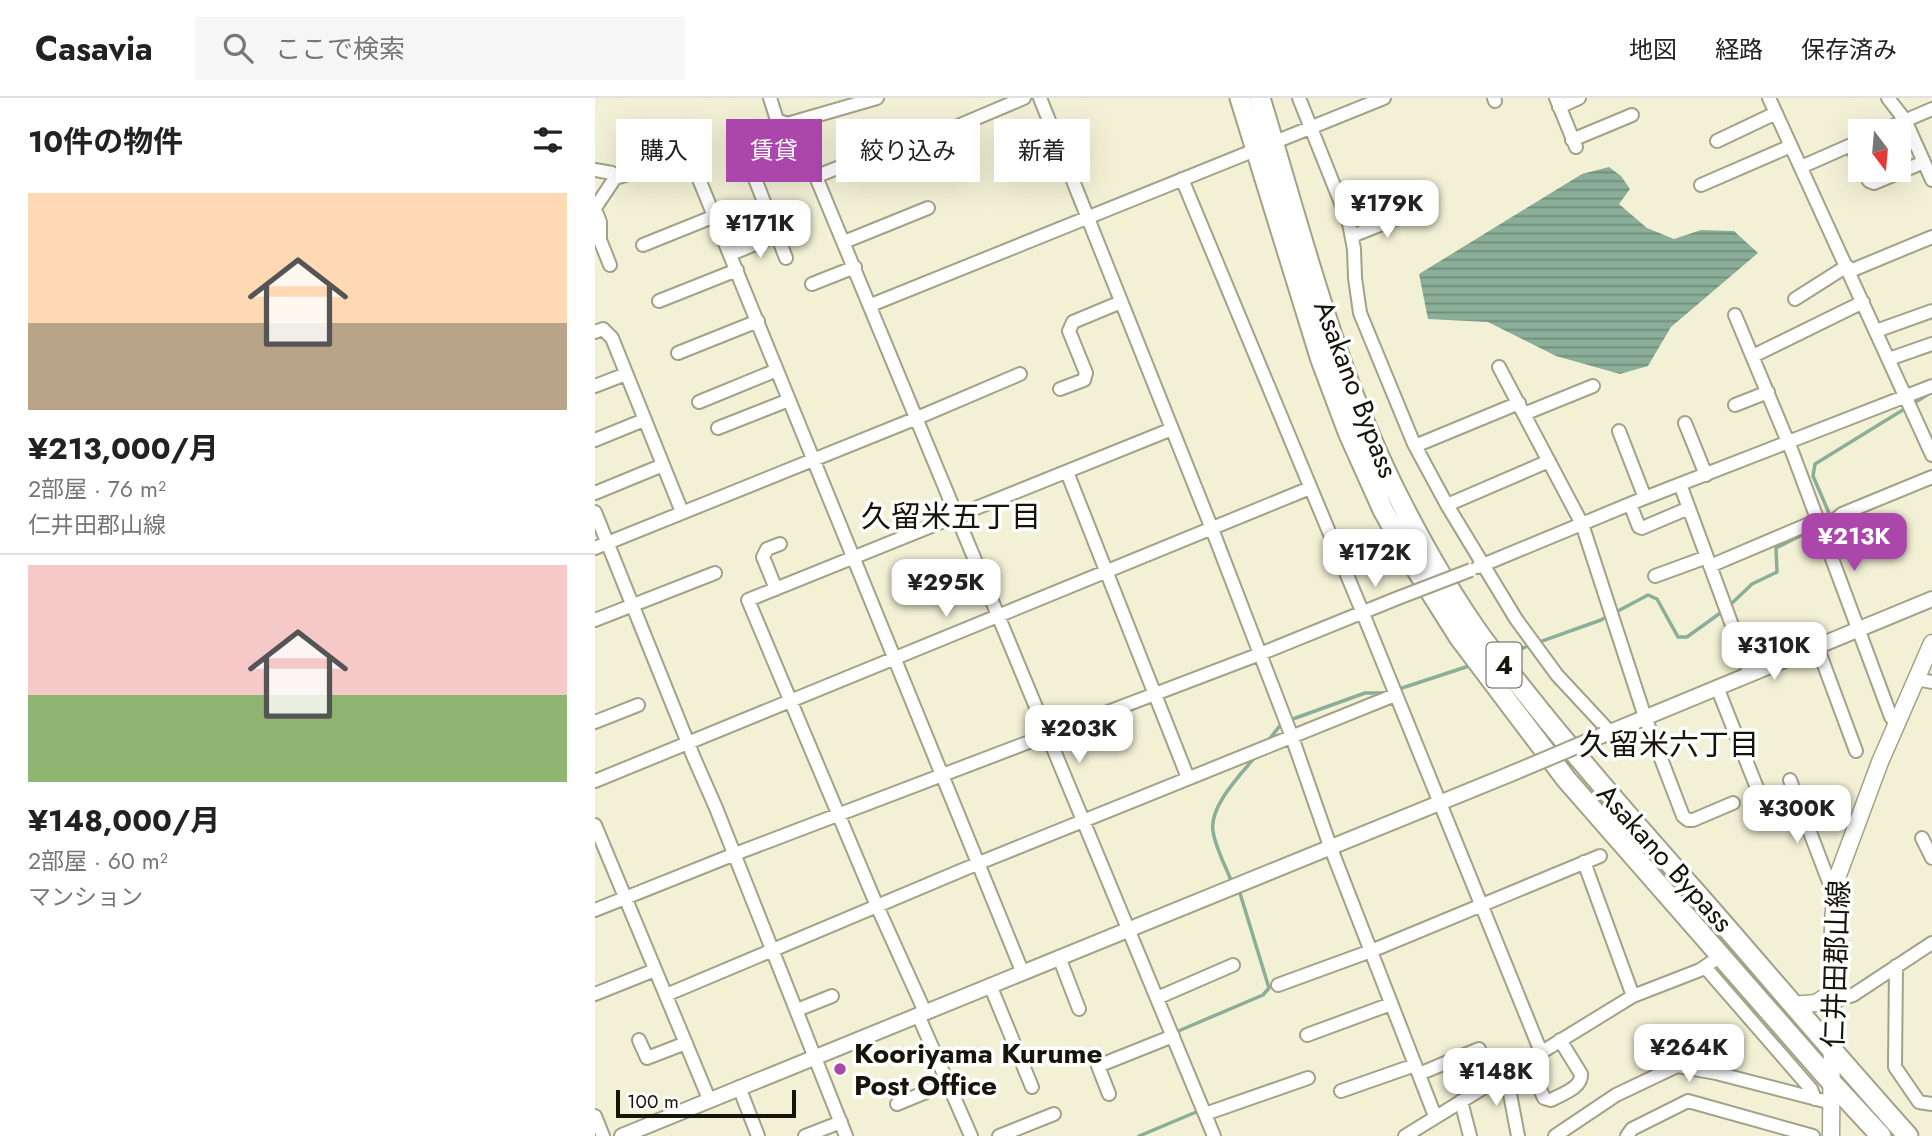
<!DOCTYPE html>
<html lang="ja">
<head>
<meta charset="utf-8">
<style>
	:root { --surface:#fff; --page:#f6f6f6; --text:#222; --muted:#767676; --line:#e0e0e0; --accent:#ab46ab }
	body { margin:0; font-family:Jost,"Noto Sans JP",sans-serif; background:var(--page); color:var(--text); height:100vh; display:flex; flex-direction:column; font-size:26px; white-space:nowrap }
	* { box-sizing:border-box; margin:0 }
	p { font-size:23px; color:var(--muted) }
	.icon { flex:none; width:38px; height:38px; fill:none; stroke:currentColor; stroke-width:2; stroke-linecap:round; stroke-linejoin:round }
	.map { position:relative; flex:1; overflow:hidden }
	.panel { display:flex; flex-direction:column; background:var(--surface); width:595px }
	.panel>* { flex:none }
	.top-card { position:absolute; left:21px; top:21px; width:665px; height:63px; display:flex; gap:14px }
	.needle { width:46px; rotate:164deg }
	.tools { position:absolute; left:1253px; top:21px; display:grid; gap:14px }
	.tools a { display:grid; place-items:center; width:63px; height:63px; border-radius:0px; background:var(--surface); box-shadow:0 7px 28px #0002; font-size:35px }
	.scale { position:absolute; left:21px; bottom:18px; width:180px; box-sizing:border-box; padding-left:7px; border:4px solid #16150b; border-top:0; font-size:19px; line-height:24px; white-space:nowrap; color:#16150b; -webkit-text-stroke:5px #fff; paint-order:stroke }
	.price { position:absolute; translate:-50% -60px; padding:0 16px; border-radius:14px; background:#fff; color:#222; font-size:23px; line-height:46px; filter:drop-shadow(0 2px 4px #0008) }
	.price::after { content:''; position:absolute; left:50%; top:42px; width:21px; height:16px; margin-left:-10px; background:inherit; clip-path:polygon(0 0,100% 0,50% 100%) }
	.price.on { background:var(--accent); color:#fff }
	ul { padding:0; list-style:none }
	li { display:grid; align-content:center; gap:14px; height:371px; padding:0 28px }
	li+li { border-top:2px solid var(--line) }
	li span { display:grid; place-items:center; height:217px; border-radius:0px; color:#555 }
	li>.icon { margin-inline-start:auto }
	span .icon { width:126px; height:126px; fill:#fffc; stroke-width:1 }
	li b { font-size:30px }
	h2 { display:flex; justify-content:space-between; align-items:center; height:84px; padding:0 28px; font-size:30px }
	.pill { padding:0 24px; border-radius:0px; background:var(--surface); box-shadow:0 7px 28px #0002; font-size:24px; line-height:63px }
	.pill.on { background:var(--accent); color:#fff }
	header { display:flex; align-items:center; gap:42px; box-sizing:border-box; height:98px; padding:0 35px; background:var(--surface); border-bottom:2px solid var(--line) }
	header strong { font-size:33px }
	nav { display:flex; gap:38px; margin-inline-start:auto; font-size:24px }
	.search { width:490px; height:63px; background:var(--page); display:flex; align-items:center; gap:18px; box-sizing:border-box; padding:0 24px; border-radius:0px; color:var(--muted); font-size:26px }
	main { display:flex; flex:1; min-height:0 }
	.map>svg:first-child { display:block }
	.water { fill:url(#water-rules) }
	.lines { fill:none; stroke-linecap:round; stroke-linejoin:round }
	.stream { stroke:#8aae98; stroke-width:3.5 }
	.minor-casing { stroke:#a3a187; stroke-width:16 }
	.tertiary-casing { stroke:#a3a187; stroke-width:18 }
	.secondary-casing { stroke:#a3a187; stroke-width:19 }
	.trunk-casing { stroke:#a3a187; stroke-width:23 }
	.minor { stroke:#fff; stroke-width:12 }
	.tertiary { stroke:#fff; stroke-width:14 }
	.secondary { stroke:#fff; stroke-width:16 }
	.trunk { stroke:#fff; stroke-width:19 }
	.minor-bridge-casing { stroke:#a3a187; stroke-width:16; stroke-linecap:butt }
	.tertiary-bridge-casing { stroke:#a3a187; stroke-width:18; stroke-linecap:butt }
	.minor-bridge { stroke:#fff; stroke-width:12 }
	.tertiary-bridge { stroke:#fff; stroke-width:14 }
	.poi-dot { fill:#ab46ab; stroke:#fff; stroke-width:2.5 }
	.labels { text-anchor:middle; dominant-baseline:central; stroke-width:7; stroke-linejoin:round; paint-order:stroke }
	.shield { fill:#fff; stroke:#5c5b54; stroke-width:2 }
	.shield-label { font-size:26px; font-weight:bold; fill:#16150b }
	.street-label { font-size:28px; fill:#16150b; stroke:#fff }
	.poi-label { font-size:28px; font-weight:bold; fill:#16150b; stroke:#fff; text-anchor:start }
	.neighbourhood-label { font-size:30px; fill:#16150b; stroke:#fff }
</style>
</head>
<body>
<header>
<strong>Casavia</strong>
<div class="search"><svg class="icon" aria-label="search" viewBox="0 0 24 24"><circle cx="10" cy="10" r="6"/><path d="M15 15l6 6"/></svg>ここで検索</div>
<nav><a>地図</a><a>経路</a><a>保存済み</a></nav>
</header>
<main>
<section class="panel">
<h2>10件の物件<svg class="icon" aria-label="filters" viewBox="0 0 24 24"><path d="M4 7h16M4 17h16"/><circle cx="9" cy="7" r="2"/><circle cx="15" cy="17" r="2"/></svg></h2>
<ul>
<li><span style="background:linear-gradient(#ffd9b3 60%,#b9a48a 0)"><svg class="icon" aria-label="home" viewBox="0 0 24 24"><path d="M3 11l9-7 9 7M6 9v11h12V9"/></svg></span><div><b>¥213,000/月</b><p>2部屋 · 76 m²</p><p>仁井田郡山線</p></div></li>
<li><span style="background:linear-gradient(#f6c9c9 60%,#8fb573 0)"><svg class="icon" aria-label="home" viewBox="0 0 24 24"><path d="M3 11l9-7 9 7M6 9v11h12V9"/></svg></span><div><b>¥148,000/月</b><p>2部屋 · 60 m²</p><p>マンション</p></div></li>
</ul>
</section>
<div class="map">
<svg width="1337" height="1038" viewBox="0 0 1337 1038">
	<defs>
		<pattern id="water-rules" width="6" height="5" patternUnits="userSpaceOnUse" patternTransform="scale(1.75)"><rect width="6" height="5" fill="#8aae98"/><path d="M0 2.5h6" fill="none" stroke="#708c7a"/></pattern>
	</defs>
	<rect width="100%" height="100%" fill="#f3f1d5"/>
	<!-- water -->
	<path class="water" d="M1014,69L1026,78L1035,91L1024,106L1052,130L1079,141L1106,132L1139,133L1163,155L1076,229L1053,268L1025,276L961,258L893,224L833,221L824,176L987,76Z"/>
	<g class="lines">
		<!-- stream -->
		<path class="stream" d="M1134,508L1157,486L1182,474L1181,450L1221,430L1234,415L1218,378L1220,366L1337,294
			M908,557L1006,522L1053,497L1062,501L1083,539H1092L1128,513
			M801,592L877,567
			M695,622L770,595H790
			M673,643L687,625
			M639,785L635,780C629,765 620,748 618,733C614,708 646,676 661,658
			M582,936L581,934L668,897L674,890L644,792
			M544,1038L606,1012"/>
		<!-- minor casing -->
		<g class="minor-casing">
			<path id="minor" d="M175,0L182,22L192,26L282,0
				M445,0L617,431L697,639L735,748L840,1018
				M704,0L754,125L759,151L760,180L765,215L819,346L852,407L921,521L962,577L1015,634
				M899,0L900,3
				M961,0L981,49
				M1174,0L1337,357
				M1293,0L1310,22L1337,82
				M964,9L984,0
				M202,24L219,74L619,1038
				M358,30L429,0
				M1286,33L1337,11
				M977,42L1037,17
				M1122,43L1181,15
				M1256,47L1265,67
				M155,68L191,160
				M1206,69L1265,43
				M0,72L17,75L20,80
				M1268,72L1274,83L1279,85L1329,64
				M222,78L321,39
				M587,81L767,513L946,954
				M1106,87L1196,48
				M0,110L20,80L86,60L97,64L427,873
				M0,111L5,124V142L15,167
				M757,138L815,115
				M249,144L333,110
				M48,147L120,118
				M136,156L182,137
				M1255,173L1337,139
				M217,186L260,169
				M1200,201L1252,168
				M64,203L142,172
				M276,207L789,0
				M1140,217L1198,356L1296,619L1302,625
				M1281,233L1337,213
				M0,234L8,231L17,240L87,414
				M83,255L163,223
				M1158,258L1268,204
				M1294,261L1337,246
				M904,269L987,426L1050,619L1088,718L1093,722H1098L1138,705
				M0,288L31,276
				M465,291L489,282L491,275L474,233L478,224L526,204
				M104,304L182,272
				M1140,307L1173,294
				M929,316L998,288
				M1090,325L1111,377
				M123,330L194,302
				M1024,333L1050,400
				M0,342L49,322
				M820,348L924,305
				M472,374L593,680
				M1085,386L1155,576
				M0,395L68,367
				M1035,406L1044,429L1047,430L1094,410
				M852,407L954,363
				M0,414L99,660L121,710L251,1038
				M1227,433L1247,416L1337,379
				M0,450L322,320L425,276
				M1115,468L1221,423
				M883,469L1047,401L1337,288
				M1060,478L1112,459
				M181,491L168,459L172,451L185,446
				M0,522L120,475
				M1222,548L1261,653
				M1321,581L1337,584
				M1122,589L1164,695
				M0,624L43,607
				M1195,682L1234,784L1240,791
				M0,683L715,390
				M0,727L114,1001
				M1327,740L1337,760
				M989,764L1038,898
				M0,812L140,756L665,556L803,500
				M464,859L484,911
				M1301,868L1300,969L1324,1004L1337,1006
				M1110,869L1216,991L1220,1001
				M395,887L437,989
				M683,887L776,853L1005,758
				M0,896L60,872
				M71,897L384,765L800,597
				M562,900L638,867
				M1238,903L1258,897L1337,845
				M202,912L237,898
				M330,914L282,808L153,502L577,331
				M323,917L376,1038
				M712,937L796,906
				M44,942L52,960L91,945
				M932,963L949,1000L956,1002C967,996 987,990 986,976L965,942
				M911,975L923,1038
				M824,976L884,951
				M144,989L163,1038
				M746,993L820,967
				M514,996L503,968L578,938
				M866,1003L875,1038
				M302,1006L353,985
				M610,1016L713,980
				M0,1018L8,1038
				M210,1038L246,1024
				M404,1038L459,1016
				M810,1038L1038,898L1105,872L1127,857
				M960,1038L1021,997L1082,968L1121,975L1237,1005
				M1032,1038L1037,1031L1093,1003L1218,1038"/>
		</g>
		<!-- tertiary casing -->
		<g class="tertiary-casing">
			<path id="tertiary" d="M1008,637L1337,501
				M27,1038L913,677"/>
		</g>
		<!-- secondary casing -->
		<g class="secondary-casing">
			<path id="secondary" d="M1198,907L1221,905L1238,894
				M1236,1038L1238,823L1242,780L1285,664L1337,545"/>
		</g>
		<!-- trunk casing -->
		<g class="trunk-casing">
			<path id="trunk" d="M645,0L726,262L753,334L788,412L823,474L864,539L971,681L1237,985L1286,1038
				M665,0C707,137 741,279 807,406C829,449 853,491 880,530C896,554 916,576 934,599C988,667 1046,733 1104,798C1174,878 1242,959 1313,1038"/>
		</g>
		<!-- minor -->
		<use href="#minor" class="minor"/>
		<!-- tertiary -->
		<use href="#tertiary" class="tertiary"/>
		<!-- secondary -->
		<use href="#secondary" class="secondary"/>
		<!-- trunk -->
		<use href="#trunk" class="trunk"/>
		<!-- minor-bridge casing -->
		<g class="minor-bridge-casing">
			<path id="minor-bridge" d="M803,500L876,472"/>
		</g>
		<!-- tertiary-bridge casing -->
		<g class="tertiary-bridge-casing">
			<path id="tertiary-bridge" d="M913,677L1008,637"/>
		</g>
		<!-- minor-bridge -->
		<use href="#minor-bridge" class="minor-bridge"/>
		<!-- tertiary-bridge -->
		<use href="#tertiary-bridge" class="tertiary-bridge"/>
	</g>
	<!-- markers -->
	<circle class="poi-dot" cx="245" cy="971" r="7"/>
	<g class="labels">
		<!-- shield labels -->
		<rect class="shield" x="891.5" y="544.5" width="35" height="45" rx="5"/>
		<g class="shield-label">
			<text x="909" y="567">4</text>
		</g>
		<!-- street labels -->
		<g class="street-label">
			<text transform="translate(761 291) rotate(69)">Asakano Bypass</text>
			<text transform="translate(1070 760) rotate(48)">Asakano Bypass</text>
			<text transform="translate(1241 866) rotate(-88)">仁井田郡山線</text>
		</g>
		<!-- poi labels -->
		<g class="poi-label">
			<text x="259" y="955">Kooriyama Kurume<tspan x="259" dy="32">Post Office</tspan></text>
		</g>
		<!-- neighbourhood labels -->
		<g class="neighbourhood-label">
			<text x="356" y="418">久留米五丁目</text>
			<text x="1074" y="646">久留米六丁目</text>
		</g>
	</g>
</svg>
<div class="tools">
<a><svg class="needle" viewBox="-14 -14 28 28"><path d="M0-13l5 13h-10z" fill="#e53935"/><path d="M0 13l5-13h-10z" fill="#767676"/></svg></a>
</div>
<div class="scale">100 m</div>
<b class="price" style="left:792px;top:142px">¥179K</b>
<b class="price" style="left:165px;top:162px">¥171K</b>
<b class="price on" style="left:1259px;top:475px">¥213K</b>
<b class="price" style="left:780px;top:491px">¥172K</b>
<b class="price" style="left:351px;top:521px">¥295K</b>
<b class="price" style="left:1179px;top:584px">¥310K</b>
<b class="price" style="left:484px;top:667px">¥203K</b>
<b class="price" style="left:1202px;top:747px">¥300K</b>
<b class="price" style="left:1094px;top:986px">¥264K</b>
<b class="price" style="left:901px;top:1010px">¥148K</b>
<div class="top-card">
<a class="pill">購入</a>
<a class="pill on">賃貸</a>
<a class="pill">絞り込み</a>
<a class="pill">新着</a>
</div>
</div>
</main>
</body>
</html>
